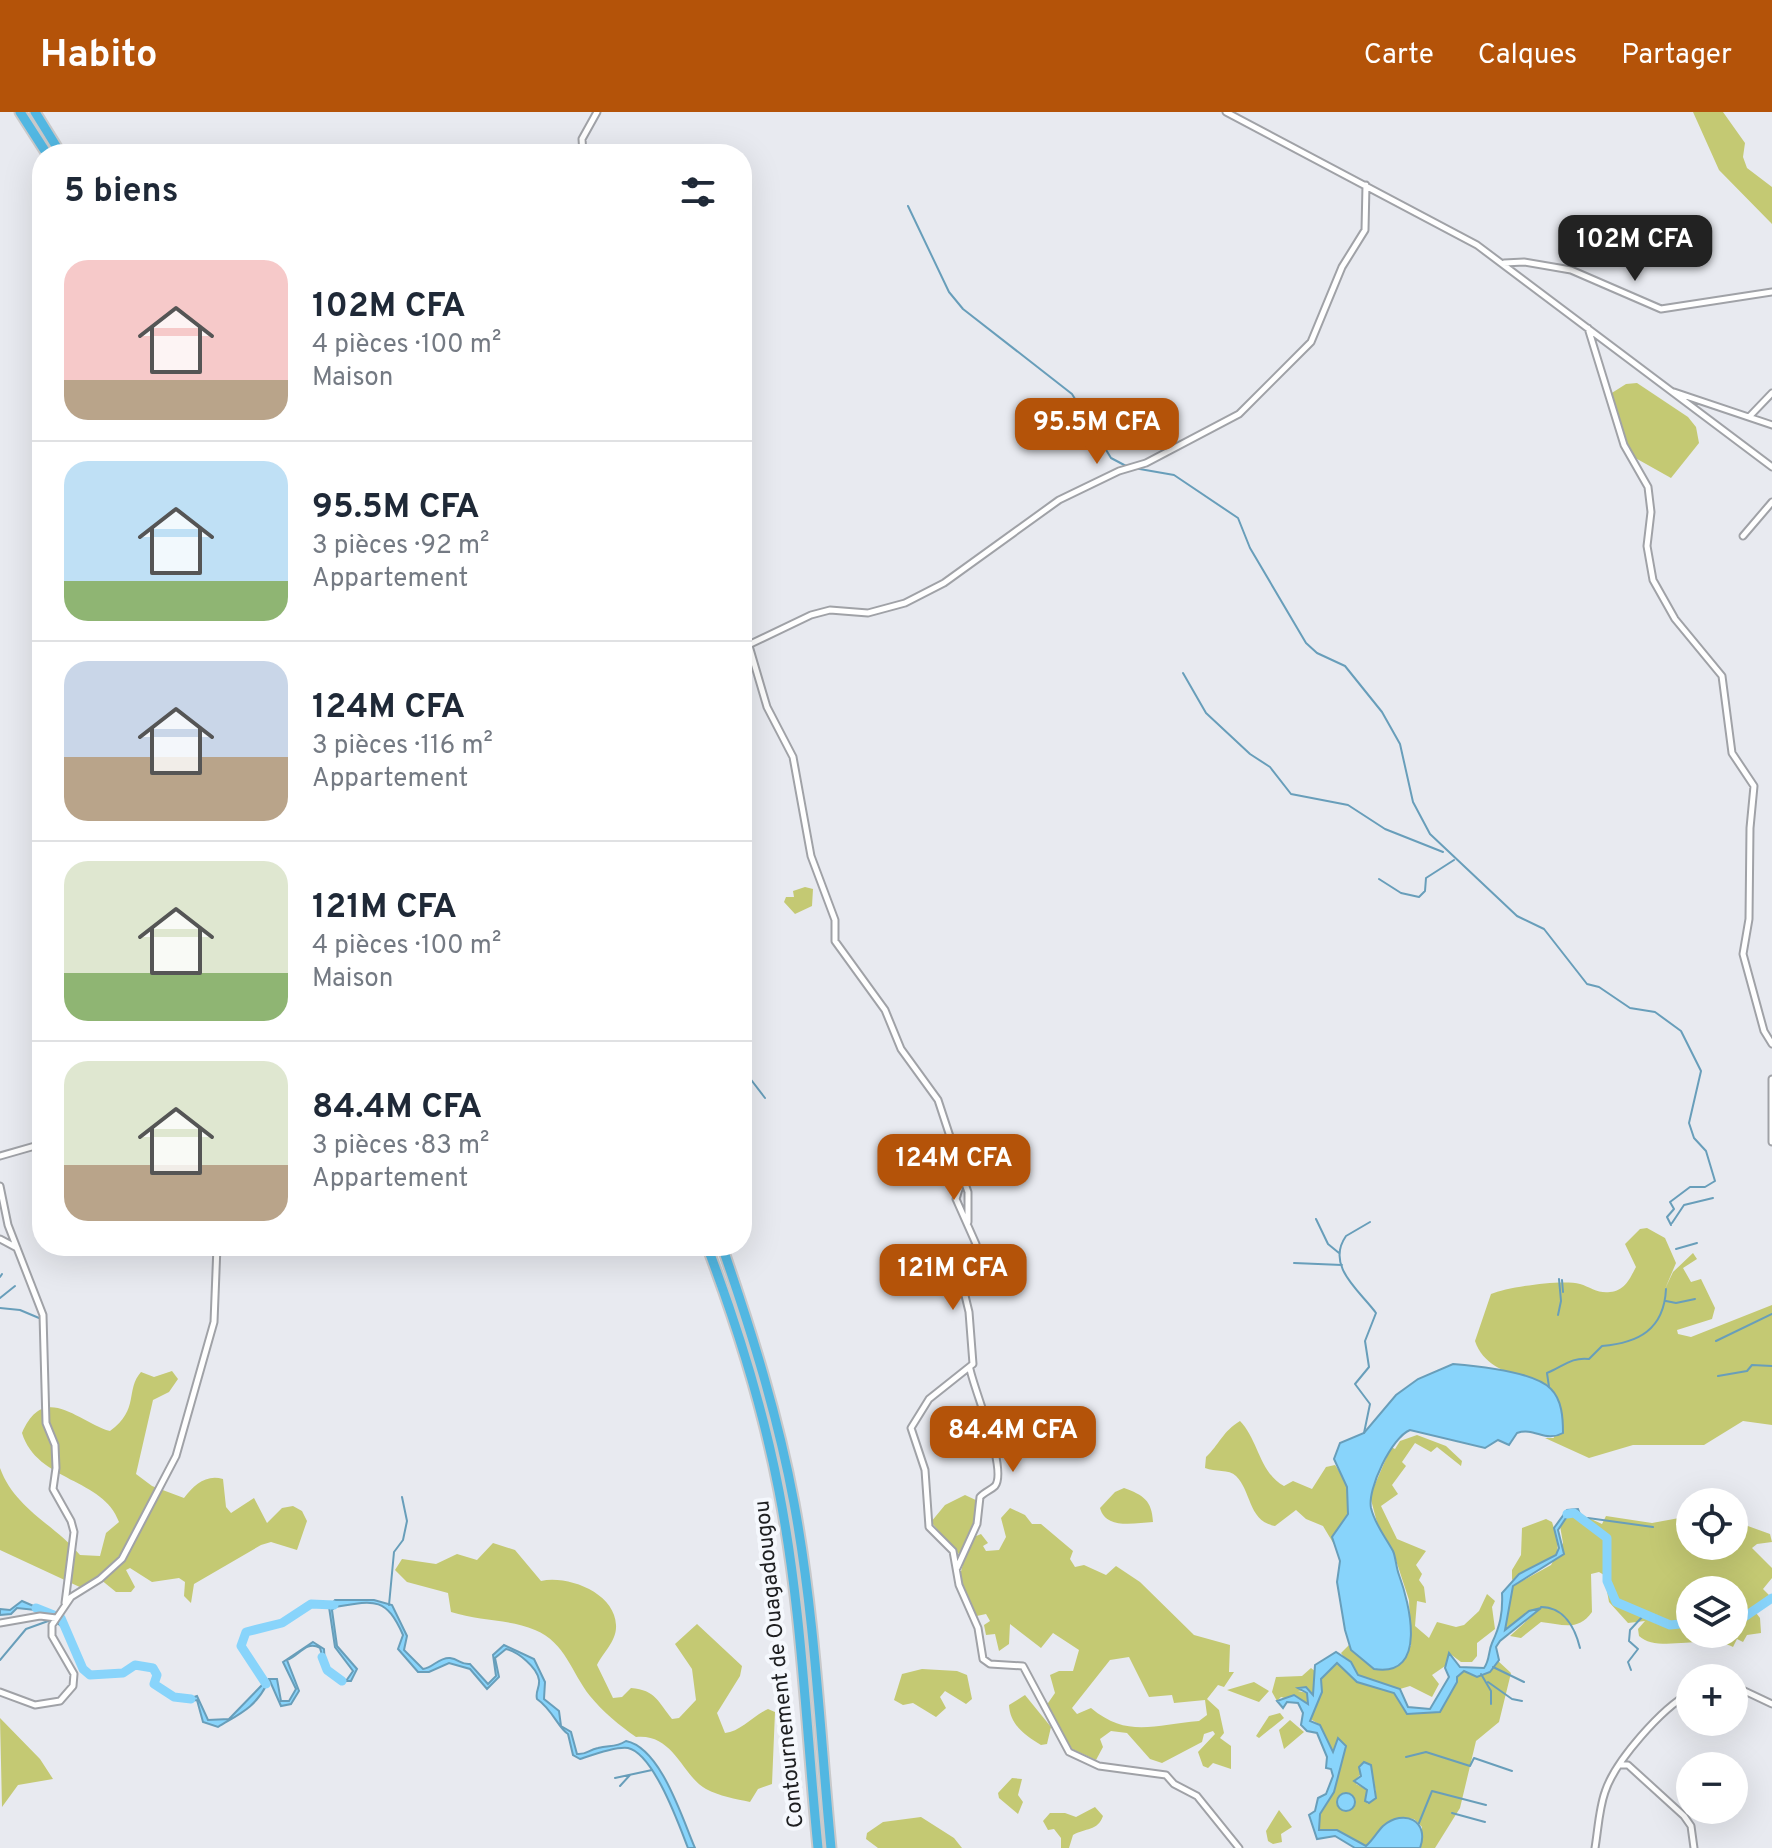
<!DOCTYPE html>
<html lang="fr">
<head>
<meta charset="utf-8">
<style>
	:root { --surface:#fff; --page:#f2f2f3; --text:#1f2937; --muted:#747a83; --line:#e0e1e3; --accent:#b45309 }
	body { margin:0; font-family:Overpass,sans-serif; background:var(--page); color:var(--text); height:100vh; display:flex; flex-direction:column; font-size:30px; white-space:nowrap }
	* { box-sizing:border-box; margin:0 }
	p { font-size:26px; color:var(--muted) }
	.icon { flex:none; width:44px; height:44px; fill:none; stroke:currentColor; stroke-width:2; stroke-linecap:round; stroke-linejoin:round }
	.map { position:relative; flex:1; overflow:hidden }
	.sheet { position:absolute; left:32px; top:32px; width:720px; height:1112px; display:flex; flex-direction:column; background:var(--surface); border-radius:32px; box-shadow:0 8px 32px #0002 }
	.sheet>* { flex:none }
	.fabs { position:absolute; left:1676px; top:1376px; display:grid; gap:16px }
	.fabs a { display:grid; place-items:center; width:72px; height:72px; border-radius:50%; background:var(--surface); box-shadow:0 8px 32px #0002; font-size:40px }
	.price { position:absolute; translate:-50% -68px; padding:0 18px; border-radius:16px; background:var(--accent); color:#fff; font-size:26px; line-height:52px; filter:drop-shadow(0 2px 4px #0008) }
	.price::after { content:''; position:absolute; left:50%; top:48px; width:24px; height:18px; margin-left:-12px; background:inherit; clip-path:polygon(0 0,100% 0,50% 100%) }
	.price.current { background:#222; color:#fff }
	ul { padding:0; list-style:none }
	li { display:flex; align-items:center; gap:24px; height:200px; padding:0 32px }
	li+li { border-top:2px solid var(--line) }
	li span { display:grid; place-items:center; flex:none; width:224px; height:160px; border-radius:24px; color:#555 }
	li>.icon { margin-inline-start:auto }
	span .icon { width:96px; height:96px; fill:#fffc; stroke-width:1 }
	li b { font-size:34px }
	h2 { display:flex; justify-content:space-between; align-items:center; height:96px; padding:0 32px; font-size:34px }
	header { display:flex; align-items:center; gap:48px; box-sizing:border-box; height:112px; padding:0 40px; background:var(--accent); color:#fff }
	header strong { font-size:38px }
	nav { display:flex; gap:44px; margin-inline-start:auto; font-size:28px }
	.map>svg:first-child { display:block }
	.green { fill:#c4c973; fill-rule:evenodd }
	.water { fill:#88d4fb; stroke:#689eba; stroke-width:2 }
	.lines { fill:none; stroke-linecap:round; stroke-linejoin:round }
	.stream { stroke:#689eba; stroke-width:2 }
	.river { stroke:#88d4fb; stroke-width:9 }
	.minor-casing { stroke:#a0a2a7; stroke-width:9 }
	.trunk-casing { stroke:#c9c9ca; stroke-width:13 }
	.minor { stroke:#fff; stroke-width:5 }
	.trunk { stroke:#52b7e2; stroke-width:9 }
	.labels { text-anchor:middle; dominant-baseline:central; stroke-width:8; stroke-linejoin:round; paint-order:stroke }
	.street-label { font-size:22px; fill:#1e1f21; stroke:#f5f8fd }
</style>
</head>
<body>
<header>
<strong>Habito</strong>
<nav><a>Carte</a><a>Calques</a><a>Partager</a></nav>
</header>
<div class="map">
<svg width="1772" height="1736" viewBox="0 0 1772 1736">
	<rect width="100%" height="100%" fill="#e8eaf0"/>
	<!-- green -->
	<path class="green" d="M1693,0H1723L1745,31L1743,45L1747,56L1772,75V112L1719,58Z
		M1637,271L1688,305L1696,315L1699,331L1671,366L1630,343L1607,284L1626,272Z
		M805,775L813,777L812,794L795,802L784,790L786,785H794L793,779Z
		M1647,1116L1665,1126L1676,1151L1665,1177L1673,1160L1693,1141L1697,1147L1683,1156L1691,1170L1701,1167L1715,1196L1712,1207L1677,1218L1678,1222L1691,1225L1772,1193V1313L1743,1309L1704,1333H1633L1589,1346L1545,1326H1554L1537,1270C1512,1262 1484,1256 1475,1229L1491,1182C1508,1175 1562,1167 1580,1172C1590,1175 1599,1182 1610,1180C1625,1179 1630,1166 1636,1155L1625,1132L1640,1117Z
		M172,1259L178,1267L169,1280L153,1288L136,1362L152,1374L184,1386C194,1373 206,1362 223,1367L226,1395L231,1401L254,1386L267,1411L282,1396L293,1394L302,1399L307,1409L297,1438L271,1430L261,1433L194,1472L191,1491L184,1484L185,1470L179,1466L152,1470L130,1456L126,1458L135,1475L131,1480H116L100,1467L84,1477L0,1438V1356C15,1397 54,1412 80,1443L100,1444L106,1421L119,1410C104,1366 37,1370 22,1321C44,1269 78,1310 110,1319C140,1297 125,1278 141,1260L154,1265Z
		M1240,1309C1259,1329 1259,1360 1284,1374L1293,1369L1312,1377L1326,1355L1335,1353C1345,1367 1353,1385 1347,1403C1345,1412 1336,1417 1332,1425L1335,1434L1323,1414L1306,1407L1296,1398L1275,1414C1248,1409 1252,1380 1236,1364C1229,1357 1215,1360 1205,1356L1206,1345C1219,1333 1223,1319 1240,1309Z
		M1417,1323L1446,1334L1462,1349L1461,1354L1437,1335L1431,1340L1415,1331L1402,1350L1406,1354L1392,1373L1398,1382L1381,1394L1397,1427L1426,1439L1416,1453L1422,1462L1419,1468L1424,1475L1426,1491L1417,1489L1415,1514L1429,1526L1437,1510L1456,1515L1464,1513L1479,1499L1487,1482L1495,1489L1492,1495L1495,1517L1477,1531V1544L1472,1550H1461L1449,1541L1448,1552L1432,1563L1439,1572L1432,1585L1410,1574L1400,1577L1358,1563L1341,1541L1350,1532L1351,1538L1411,1534L1409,1488L1393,1439L1379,1418L1370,1384L1391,1335L1395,1337L1400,1329Z
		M1124,1376C1143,1383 1152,1388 1153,1410C1135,1411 1106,1418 1100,1396L1115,1380Z
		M965,1383L980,1390L974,1425L981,1422L988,1431L983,1434L986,1439L999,1438L1006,1425L1001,1406L1010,1396L1025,1403L1032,1412H1041L1073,1439L1070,1447L1075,1455L1084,1453L1106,1463L1116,1454L1140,1470L1194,1523L1230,1533L1229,1560H1234L1224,1575L1218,1573L1207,1587L1219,1598L1224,1621L1220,1626L1231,1634V1657L1213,1651L1208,1656L1203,1654L1198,1640L1215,1622L1213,1619L1204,1622L1202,1630L1162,1651L1150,1647L1127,1621L1111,1619L1100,1627L1103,1635L1096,1648L1072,1637L1046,1594L1055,1581L1050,1563L1059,1559H1073L1079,1538L1053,1521L1041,1536L1010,1512L1009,1532L999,1539L995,1522L986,1523L984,1513L990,1509L986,1502L972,1505L958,1471L964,1448L931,1410L945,1393ZM1129,1545L1149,1585L1172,1583L1174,1591L1205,1588L1207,1603L1199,1609C1156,1612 1128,1627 1091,1596L1077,1602L1072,1596L1110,1548Z
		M1580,1402L1602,1412L1606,1404L1652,1411L1690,1404V1434H1734V1409L1770,1422L1772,1430L1757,1432L1752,1436L1772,1456V1466L1763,1477L1772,1486L1753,1497L1760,1506L1761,1521L1747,1523L1743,1530L1737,1527L1733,1535C1706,1521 1658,1542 1639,1524L1638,1517L1645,1509L1628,1511L1609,1490L1604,1463L1599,1460L1591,1462L1592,1500C1578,1520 1562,1512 1541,1510L1521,1526L1510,1524L1541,1496L1529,1499L1505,1518L1513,1474L1551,1453L1563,1431L1560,1414L1569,1403ZM1690,1478H1734V1522H1690Z
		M1546,1407L1552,1410L1558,1429L1557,1443L1512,1468V1458L1521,1443L1522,1416Z
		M493,1431L515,1438L541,1469C568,1463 615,1481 616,1513C617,1529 603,1540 597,1553L613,1586L622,1585L631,1576C656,1578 658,1590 672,1607L679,1606L696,1588L692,1557L675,1532L697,1512L742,1554L740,1564L717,1601L725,1621C740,1620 753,1604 768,1597L775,1600L772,1672L758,1677L750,1690C736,1687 719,1684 706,1677C683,1665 674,1621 636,1625C620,1614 602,1599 590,1584C571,1560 566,1531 535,1518C509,1507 479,1509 451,1500L448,1481L407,1470L395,1458L402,1447L436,1452L457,1442L477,1448Z
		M1497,1548L1511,1561L1499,1610L1476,1629L1460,1696L1435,1736H1420L1422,1715L1414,1707C1388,1705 1383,1719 1366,1734L1337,1718L1320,1719V1702L1334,1680L1343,1643L1337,1630L1333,1640L1320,1613L1309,1606L1322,1580L1321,1567L1337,1551L1357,1570L1394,1581L1407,1602L1439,1600L1457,1565L1464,1559L1477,1565L1493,1555ZM1370,1653L1376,1680L1367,1692V1678L1356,1672L1357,1666Z
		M1311,1556L1316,1560L1313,1583L1309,1578L1298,1579L1307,1581L1310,1588L1308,1593L1281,1585L1277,1589L1272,1580L1276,1565L1302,1564Z
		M922,1557L957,1559L967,1563L972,1587L966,1592L945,1579L940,1585L946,1596L936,1605L913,1591L903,1593L894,1588L902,1562Z
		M1254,1570L1269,1579L1259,1590L1227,1578Z
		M1025,1583L1051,1615L1047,1632L1041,1633C1025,1623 1010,1613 1009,1593Z
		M1280,1601L1284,1606L1259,1626L1256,1624L1269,1604Z
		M0,1606L40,1647L53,1667L18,1673L2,1695Z
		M1290,1608L1304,1620L1284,1637L1279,1618Z
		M1012,1666L1022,1667L1018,1683L1023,1690L1018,1702L999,1686L998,1681Z
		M1095,1695L1103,1704C1098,1719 1085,1716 1073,1723L1069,1736H1061V1726L1054,1717L1048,1718L1043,1709L1050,1701H1065L1076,1705Z
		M1279,1698L1292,1715L1281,1722L1282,1730L1273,1732L1268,1729L1266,1719Z
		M921,1705L954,1726L962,1736H878L866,1727L867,1721L883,1710Z"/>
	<!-- water -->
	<path class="water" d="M1453,1252C1477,1254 1535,1260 1551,1277C1562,1288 1563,1306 1563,1321C1545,1331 1535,1315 1517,1321L1509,1333L1498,1328L1485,1336L1410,1318C1392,1325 1367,1377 1371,1396C1375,1413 1385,1424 1393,1439C1396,1446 1396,1455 1399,1463C1409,1490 1429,1566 1374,1557L1351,1538L1345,1518L1337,1470L1340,1449L1332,1425L1348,1402L1347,1375L1334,1347L1340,1331L1364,1321L1396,1283L1418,1267Z
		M1578,1397L1580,1402L1568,1403L1558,1418L1564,1442L1513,1474L1505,1518L1529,1499L1541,1496L1500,1529L1496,1535L1499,1548L1490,1560L1477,1565L1464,1559L1457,1565V1570L1440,1600L1407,1602L1394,1581L1357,1570L1337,1551L1321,1567L1322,1580L1310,1609L1320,1613L1333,1640L1338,1626L1346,1634L1334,1680L1320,1702L1319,1718H1337L1366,1734C1373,1728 1377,1720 1383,1714C1404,1696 1430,1709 1420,1736H1355L1335,1724L1317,1727L1309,1703L1315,1699L1318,1686L1326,1682L1333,1664L1331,1657L1326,1656L1327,1645L1317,1621L1307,1619L1301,1613L1303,1601L1298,1591L1287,1590L1283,1596L1277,1589L1294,1583L1308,1592L1307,1581L1298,1576L1306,1575L1313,1583L1315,1553L1336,1540L1351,1550L1358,1563L1400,1577L1408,1595L1430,1597L1449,1565L1445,1556L1449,1541L1460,1555L1484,1556C1490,1548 1488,1540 1492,1531C1500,1514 1503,1501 1502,1481L1519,1462L1556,1443L1559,1436L1554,1416L1567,1398Z
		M335,1488H374L392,1493L407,1524L404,1538L423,1557C433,1556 439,1545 450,1546C459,1547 461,1553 470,1552L488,1572L496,1564L493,1543L504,1533L534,1547L545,1570L544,1587L559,1599L561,1614L571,1620L577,1642C587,1643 588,1638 598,1636C610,1633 615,1636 626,1629C661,1636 682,1706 695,1736H688C679,1713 654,1642 628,1636C616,1634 592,1643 580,1647L573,1643L568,1622C558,1616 553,1598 537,1587C535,1579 540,1576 539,1568C537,1555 518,1540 506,1537L495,1546L499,1565L487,1577L470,1557L449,1551L429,1560H418L398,1537L403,1523C386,1485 375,1488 335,1495L332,1498L337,1534L357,1557L351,1569H337L333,1564L346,1569L353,1559L335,1535L329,1495Z
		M22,1489L45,1499L17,1496L11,1502L0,1503V1497L10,1498Z
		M313,1530L324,1537L325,1554L320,1536C306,1528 299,1544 287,1548L299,1579L291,1592L281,1594L269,1567H277L281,1589H289L296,1577L283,1550Z
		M264,1571L267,1572C255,1596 239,1602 218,1615L203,1610L197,1588L182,1589L197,1584L208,1608L229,1607Z
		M1364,1650L1371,1653L1376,1686L1369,1691L1365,1689L1367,1678L1354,1669L1361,1664L1359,1655Z
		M1337 1690a9 9 0 1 1 18 0a9 9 0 1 1-18 0Z"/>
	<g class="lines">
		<!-- stream -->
		<path class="stream" d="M908,94L949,180L963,197L1072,282L1111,346L1128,355
			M1134,356L1174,363L1238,406L1250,436L1306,531L1317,541L1345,554L1382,600L1400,632L1413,690L1430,722L1517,804L1544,817L1587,872L1599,875L1630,896L1655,900L1681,919L1701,959L1689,1011L1694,1026L1706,1039L1715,1069L1705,1075H1690L1670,1090L1674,1097L1667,1105L1671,1113
			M1183,561L1206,601L1250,642L1270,655L1291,682L1348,693L1385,717L1443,740
			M1379,767L1401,781L1419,785L1425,779L1426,766L1454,748
			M742,956L765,986
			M1316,1107L1328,1132L1339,1141
			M1672,1111L1684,1093L1713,1086
			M1676,1137L1697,1131
			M1294,1151L1342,1153
			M0,1165L2,1162
			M1562,1168L1563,1180
			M0,1186L15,1174
			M1666,1189L1676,1191L1695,1187
			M0,1196L20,1198L39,1206
			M1558,1203L1561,1189L1559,1167
			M1716,1229L1772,1202
			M1718,1264L1747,1259L1752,1253L1772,1254
			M1549,1275L1547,1261C1564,1254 1571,1245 1589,1247L1602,1234C1638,1231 1664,1218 1666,1177
			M1364,1321L1370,1292L1355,1272L1369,1255L1365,1229L1376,1201C1360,1179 1325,1154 1346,1124L1370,1110
			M1584,1410L1588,1406L1653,1415
			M389,1493L394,1440L403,1428L407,1409L402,1385
			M1541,1495C1564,1495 1575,1516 1580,1536
			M56,1510L66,1518
			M0,1548L26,1517L51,1508
			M1493,1555L1524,1570
			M1631,1558L1628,1550L1638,1537L1629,1529L1630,1518L1643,1504L1640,1498
			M1481,1562L1491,1579V1592
			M1488,1570L1512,1587L1522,1589
			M1406,1645L1426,1640L1470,1654L1474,1646L1512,1659
			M615,1666L652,1658
			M620,1674L630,1663
			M1452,1701L1485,1710
			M1419,1711L1432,1679L1486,1693"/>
		<!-- river -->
		<path class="river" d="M1567,1402L1574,1401L1607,1426V1469L1616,1490L1670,1513L1690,1511
			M36,1496L61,1506L83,1557L90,1563L123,1561L135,1553L153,1556L157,1563L154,1572L174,1585L191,1587
			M1734,1512L1772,1486
			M1717,1522H1721
			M322,1545L327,1558L342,1569
			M266,1572L241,1534L246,1520L282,1511L311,1492L334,1493"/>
		<!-- minor casing -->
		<g class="minor-casing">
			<path id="minor" d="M1226,0L1477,133L1772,355
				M583,42L582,27L597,0
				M1504,151L1524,150L1571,158L1661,197L1772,180
				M1588,216L1624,333L1648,375L1651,400L1647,434L1653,468L1675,507L1722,564L1732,641L1754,674L1750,716L1749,807L1743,842L1764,919L1772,932
				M1674,280L1772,313
				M1749,305L1772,281
				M1743,424L1772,390
				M742,510L767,595L793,645L811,744L835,808V829L885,898L901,937L938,988L963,1064L956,1087L976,1132L964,1148L961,1167L969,1200L973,1252L929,1287L911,1316L925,1358L929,1415L953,1439L959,1473L978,1516L983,1547L990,1552L1023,1554L1069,1640L1099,1654L1166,1663L1174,1672L1197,1684L1239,1736
				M742,536L811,503L830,498L868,501L905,491L944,471L1059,388L1119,359L1146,351L1239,302L1311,230L1342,155L1365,118L1366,73
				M1772,967V1030
				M0,1044L42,1032
				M964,1069L968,1080V1110
				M0,1074L8,1113L43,1203L46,1311L55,1333L56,1356L53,1377L71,1409L74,1420L65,1491
				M0,1127L17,1136
				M957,1456L977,1412L980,1385C984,1380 991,1378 995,1374C1008,1358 974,1278 970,1257
				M0,1511L40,1504L56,1506
				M1734,1574L1772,1592
				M0,1580L35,1593L60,1589L73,1574L74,1562L52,1524V1513L71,1485L100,1467L122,1447L176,1344L214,1210L217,1134
				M1620,1653H1628L1684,1704L1691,1714L1694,1736
				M1595,1736C1598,1718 1599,1697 1605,1680C1615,1649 1662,1596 1690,1581"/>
		</g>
		<!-- trunk casing -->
		<g class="trunk-casing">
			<path id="trunk" d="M20,0L47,42
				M35,0L61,42
				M707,1134C737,1213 763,1296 779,1379C802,1497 806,1617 818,1736
				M722,1134C751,1218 778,1304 794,1391C815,1505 820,1621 831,1736"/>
		</g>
		<!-- minor -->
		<use href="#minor" class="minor"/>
		<!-- trunk -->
		<use href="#trunk" class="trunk"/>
	</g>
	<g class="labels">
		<!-- street labels -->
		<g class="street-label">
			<text transform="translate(780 1552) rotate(-96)">Contournement de Ouagadougou</text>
		</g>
	</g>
</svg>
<div class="fabs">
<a><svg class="icon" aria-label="locate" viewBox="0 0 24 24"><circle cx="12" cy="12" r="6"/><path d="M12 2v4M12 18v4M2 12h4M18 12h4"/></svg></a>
<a><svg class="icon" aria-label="layers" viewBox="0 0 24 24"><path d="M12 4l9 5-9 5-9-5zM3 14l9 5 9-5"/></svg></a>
<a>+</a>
<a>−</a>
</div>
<b class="price current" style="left:1635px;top:171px">102M CFA</b>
<b class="price" style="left:1097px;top:354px">95.5M CFA</b>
<b class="price" style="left:954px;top:1090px">124M CFA</b>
<b class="price" style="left:953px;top:1200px">121M CFA</b>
<b class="price" style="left:1013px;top:1362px">84.4M CFA</b>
<section class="sheet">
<h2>5 biens<svg class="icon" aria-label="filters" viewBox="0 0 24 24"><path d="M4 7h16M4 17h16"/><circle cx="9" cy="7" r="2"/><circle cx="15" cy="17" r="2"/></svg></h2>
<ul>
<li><span style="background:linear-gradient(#f6c9c9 75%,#b9a48a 0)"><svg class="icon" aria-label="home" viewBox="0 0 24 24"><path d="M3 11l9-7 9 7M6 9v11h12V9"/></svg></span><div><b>102M CFA</b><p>4 pièces · 100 m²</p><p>Maison</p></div></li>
<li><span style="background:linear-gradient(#bfe0f5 75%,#8fb573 0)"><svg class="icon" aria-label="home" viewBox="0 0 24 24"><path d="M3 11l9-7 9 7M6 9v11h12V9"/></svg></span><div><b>95.5M CFA</b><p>3 pièces · 92 m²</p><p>Appartement</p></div></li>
<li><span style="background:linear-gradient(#c9d6e8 60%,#b9a48a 0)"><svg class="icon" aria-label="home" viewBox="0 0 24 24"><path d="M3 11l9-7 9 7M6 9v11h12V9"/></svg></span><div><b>124M CFA</b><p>3 pièces · 116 m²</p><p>Appartement</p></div></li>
<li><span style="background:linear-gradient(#dfe7d0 70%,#8fb573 0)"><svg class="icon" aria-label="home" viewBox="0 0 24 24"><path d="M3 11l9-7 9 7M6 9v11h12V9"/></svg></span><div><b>121M CFA</b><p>4 pièces · 100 m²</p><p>Maison</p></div></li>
<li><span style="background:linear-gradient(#dfe7d0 65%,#b9a48a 0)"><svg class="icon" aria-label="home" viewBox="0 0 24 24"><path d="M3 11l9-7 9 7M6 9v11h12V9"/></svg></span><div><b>84.4M CFA</b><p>3 pièces · 83 m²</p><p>Appartement</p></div></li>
</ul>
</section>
</div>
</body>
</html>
